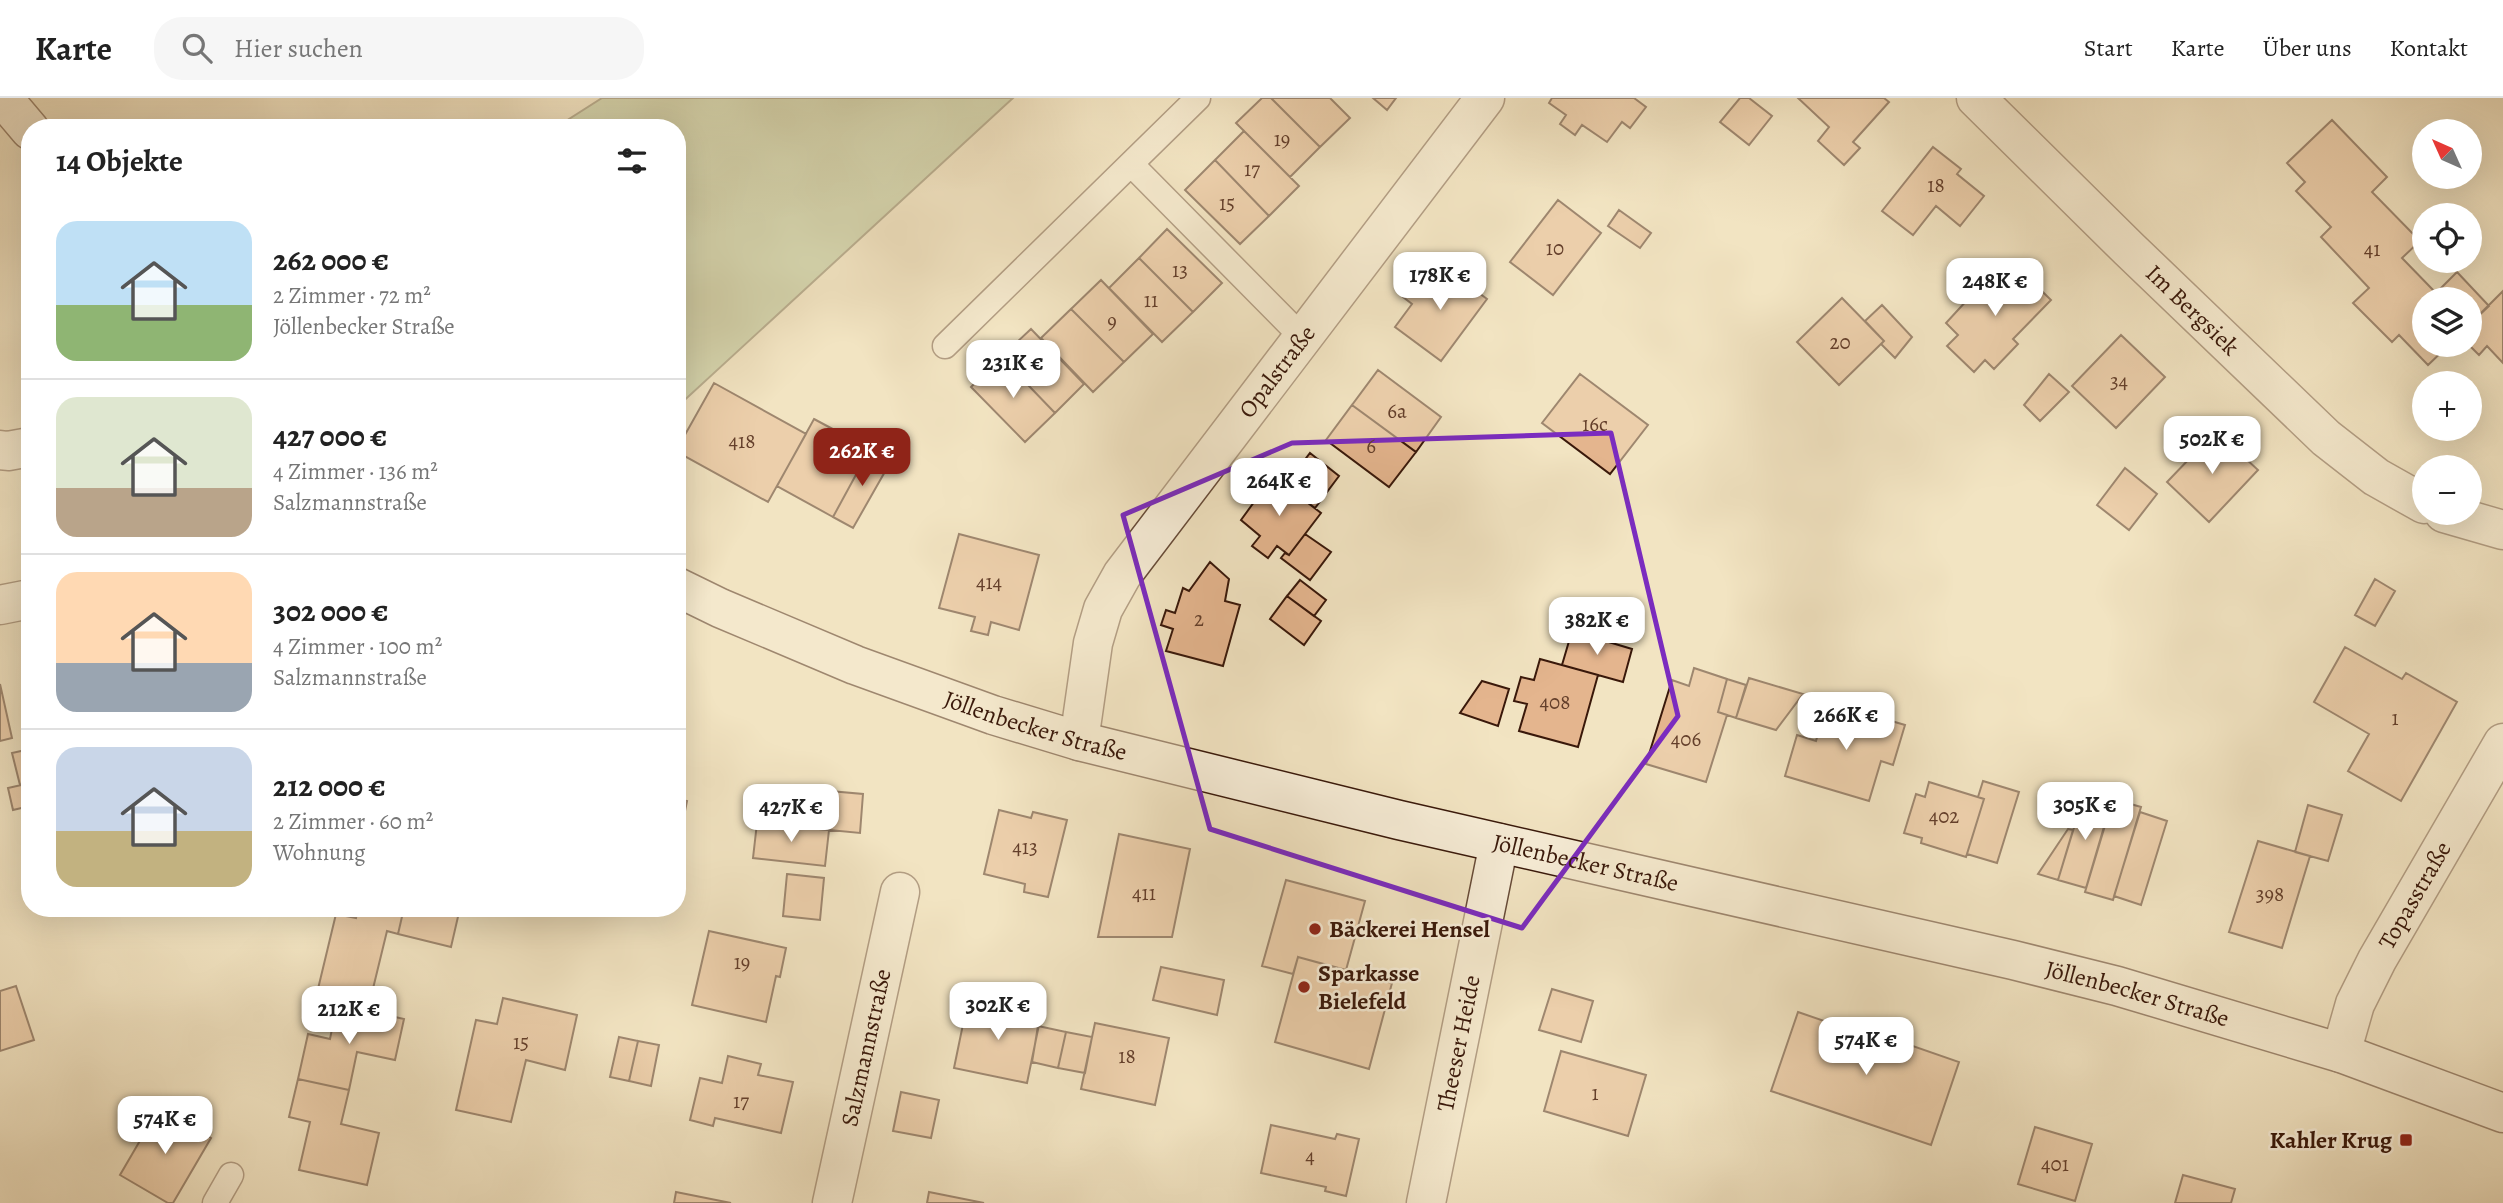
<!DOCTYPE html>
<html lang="de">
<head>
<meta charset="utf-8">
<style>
	:root { --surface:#fff; --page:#f6f6f6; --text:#222; --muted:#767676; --line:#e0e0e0; --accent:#8f2418 }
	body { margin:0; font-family:Alegreya,serif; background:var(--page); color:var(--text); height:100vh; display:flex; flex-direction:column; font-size:26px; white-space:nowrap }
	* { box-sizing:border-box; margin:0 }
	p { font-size:23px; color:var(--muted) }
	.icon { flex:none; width:38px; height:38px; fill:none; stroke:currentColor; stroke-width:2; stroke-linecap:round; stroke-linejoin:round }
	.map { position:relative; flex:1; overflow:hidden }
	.details { position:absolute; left:21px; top:21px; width:665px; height:798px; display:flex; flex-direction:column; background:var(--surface); border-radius:28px; box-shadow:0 7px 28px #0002 }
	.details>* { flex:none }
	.needle { width:46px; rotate:315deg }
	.buttons { position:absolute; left:2412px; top:21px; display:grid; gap:14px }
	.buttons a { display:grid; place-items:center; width:70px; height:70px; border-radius:50%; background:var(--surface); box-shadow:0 7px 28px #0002; font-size:35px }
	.price { position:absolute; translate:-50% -60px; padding:0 16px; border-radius:14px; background:#fff; color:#222; font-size:23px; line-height:46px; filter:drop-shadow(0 2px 4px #0008) }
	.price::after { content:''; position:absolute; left:50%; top:42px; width:21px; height:16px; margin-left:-10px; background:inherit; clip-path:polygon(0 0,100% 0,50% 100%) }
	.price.current { background:var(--accent); color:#fff }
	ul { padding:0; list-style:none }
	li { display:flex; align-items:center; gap:21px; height:175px; padding:0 35px }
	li+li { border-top:2px solid var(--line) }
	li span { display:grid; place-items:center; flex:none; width:196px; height:140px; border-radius:21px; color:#555 }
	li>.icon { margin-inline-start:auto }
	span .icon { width:84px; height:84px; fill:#fffc; stroke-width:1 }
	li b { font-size:30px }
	h2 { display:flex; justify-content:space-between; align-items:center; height:84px; padding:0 35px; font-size:30px }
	header { display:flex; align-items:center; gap:42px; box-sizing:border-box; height:98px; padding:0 35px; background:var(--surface); border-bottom:2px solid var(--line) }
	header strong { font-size:33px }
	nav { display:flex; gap:38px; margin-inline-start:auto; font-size:24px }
	.search { width:490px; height:63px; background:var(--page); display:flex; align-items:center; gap:18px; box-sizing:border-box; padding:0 24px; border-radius:28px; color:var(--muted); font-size:26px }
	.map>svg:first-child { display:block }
	.green { fill:#b4c598; stroke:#766e51; stroke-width:2 }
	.building { fill:#e4b58e; stroke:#39180a; stroke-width:2 }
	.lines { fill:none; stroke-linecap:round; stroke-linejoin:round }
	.lane-casing { stroke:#674b38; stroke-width:27 }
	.street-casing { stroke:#674b38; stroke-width:41 }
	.secondary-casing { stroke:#39180a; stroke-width:41 }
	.lane { stroke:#f7edd7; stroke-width:24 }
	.street { stroke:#f7edd7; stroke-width:38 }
	.secondary { stroke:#f7edd7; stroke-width:38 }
	.marked { fill:none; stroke:#7b2cbf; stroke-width:5; stroke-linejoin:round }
	.poi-dot { fill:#8f2418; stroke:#f7edd7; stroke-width:2.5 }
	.labels { text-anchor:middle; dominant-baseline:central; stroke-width:5; stroke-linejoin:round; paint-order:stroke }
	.number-label { font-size:21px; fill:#643f2b }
	.street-label { font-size:24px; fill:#39180a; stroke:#f7edd7 }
	.poi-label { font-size:24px; font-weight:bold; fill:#39180a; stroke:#f7edd7; text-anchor:start }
</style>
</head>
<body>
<header>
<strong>Karte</strong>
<div class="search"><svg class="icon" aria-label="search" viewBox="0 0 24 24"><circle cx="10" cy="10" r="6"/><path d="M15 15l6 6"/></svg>Hier suchen</div>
<nav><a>Start</a><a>Karte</a><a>Über uns</a><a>Kontakt</a></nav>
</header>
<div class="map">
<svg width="2503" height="1105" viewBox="0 0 2503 1105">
	<rect width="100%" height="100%" fill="#f2e4c2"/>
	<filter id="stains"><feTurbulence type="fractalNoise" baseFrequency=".00286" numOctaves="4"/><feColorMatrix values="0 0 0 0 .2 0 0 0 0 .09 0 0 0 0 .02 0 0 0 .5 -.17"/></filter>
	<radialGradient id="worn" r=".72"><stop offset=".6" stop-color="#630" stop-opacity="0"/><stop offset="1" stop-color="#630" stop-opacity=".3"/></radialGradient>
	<!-- green -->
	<path class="green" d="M602,0H1013L677,309V30H555Z"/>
	<!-- building -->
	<path class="building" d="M1262,0H1271L1320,49L1290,79L1236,25Z
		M1271,0H1330L1350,20L1320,49Z
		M1373,0H1396L1387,12Z
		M1552,0H1634L1646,9L1630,30L1622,24L1607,44L1582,27L1575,37L1560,26L1566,17L1549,5Z
		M1740,0H1749L1772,18L1749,47L1720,24Z
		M1798,0H1884L1889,4L1853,44L1860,50L1844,67L1818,43L1829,29Z
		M2332,22L2387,79L2372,94L2420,143L2402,160L2436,195L2457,174L2489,208L2469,227V201H2424V247H2449L2428,267L2399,237L2392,244L2353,205L2369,190L2321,139L2331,129L2296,93L2305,84L2287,65Z
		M1244,33L1299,88L1269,118L1215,62Z
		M1933,49L1961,71L1957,76L1984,98L1960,128L1936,108L1913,137L1882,113Z
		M1215,62L1269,118L1240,146L1185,92Z
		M1558,102L1601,135L1553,197L1510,164Z
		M1619,112L1651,135L1640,150L1608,128Z
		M1167,131L1222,185L1193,214L1139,160Z
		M1139,160L1193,214L1162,244L1109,190Z
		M2012,164L2051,202L2013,241L2018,246L1994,271L1985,262L1974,274L1947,248L1958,237L1946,225L1969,200L1973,204L1982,195L1974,187L1985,175L1994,183Z
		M1441,167L1487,201L1441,263L1395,229L1412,206L1403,199L1415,182L1425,189Z
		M1101,182L1153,236L1124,264L1071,211Z
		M2503,193V265L2487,248L2479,257L2469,247V227Z
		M1842,200L1884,243L1839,287L1797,244Z
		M1882,207L1912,239L1895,260L1881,246L1884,243L1865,223Z
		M1071,211L1124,264L1093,294L1041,240Z
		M1031,231L1084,286L1055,315L1001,259Z
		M2121,237L2165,279L2116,330L2072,288Z
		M1001,259L1055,315L1025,344L971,289Z
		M1378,272L1441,319L1416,354L1352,307Z
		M1580,276L1648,327L1610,376L1542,325Z
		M2049,276L2069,294L2040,323L2024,307Z
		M714,285L806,336L768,404L677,354V351Z
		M1352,307L1416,354L1389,389L1326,342Z
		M814,321L870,351L833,419L777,388Z
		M2216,333L2258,372L2209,424L2167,384Z
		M870,351L891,363L853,430L833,419Z
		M1310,355L1339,378L1315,410L1285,388Z
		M2125,370L2157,396L2129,432L2097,407Z
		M1273,378L1321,415L1289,457L1277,448L1268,460L1252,448L1260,438L1241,422Z
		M959,436L1039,457L1019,532L991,524L988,537L971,533L975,519L939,510Z
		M1305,436L1331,454L1310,482L1281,460L1285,455L1289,457Z
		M1210,464L1229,481L1225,503L1240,507L1223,568L1166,553L1173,531L1161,527L1166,512L1175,515L1183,490L1189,493Z
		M2375,481L2395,493L2375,528L2355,517Z
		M1300,482L1326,502L1314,518L1287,498Z
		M1287,498L1321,523L1304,547L1270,521Z
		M1572,533L1632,551L1623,584L1562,567Z
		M2345,549L2402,581L2406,575L2457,604L2401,703L2348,673L2369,636L2314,604Z
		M1540,561L1598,577L1578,649L1519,633L1527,606L1514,603L1521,579L1534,582Z
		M1694,570L1727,581L1718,614L1727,617L1706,684L1646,666L1672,582L1689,588Z
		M1749,580L1803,596L1776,632L1736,620Z
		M1727,581L1746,587L1736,620L1718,614Z
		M1482,583L1509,591L1498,628L1460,615Z
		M0,586L12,640L0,643Z
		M1827,604L1905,627L1893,667L1881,663L1869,703L1785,678L1797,637L1816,643Z
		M30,651V685L20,687L12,655Z
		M1983,683L2019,694L1997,765L1967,756L1984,701L1978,699Z
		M1929,684L1984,701L1966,759L1921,745L1922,740L1904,735L1916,696L1925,699Z
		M30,685V708L13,712L8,690Z
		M761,687L863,696L860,735L757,725Z
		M2084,697L2111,705L2086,790L2058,782Z
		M677,701L687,703L680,738L677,737Z
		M2113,701L2141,709L2113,802L2085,794Z
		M2308,707L2342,717L2328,763L2295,754Z
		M999,712L1031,720L1033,714L1067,722L1048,799L1024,794L1025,786L984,776Z
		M2140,714L2167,723L2141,807L2114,798Z
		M757,725L829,732L825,768L753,760Z
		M2068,731L2073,732L2058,782L2038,776Z
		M1119,736L1190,751L1172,839H1098Z
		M2258,743L2310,758L2282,850L2229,834Z
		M787,776L824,780L820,822L783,818Z
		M1286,782L1365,803L1346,872L1298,859L1293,876L1262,868Z
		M358,810H404L398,836L387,833L369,907L317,895L336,816L356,820Z
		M404,810H460L451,849L398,836Z
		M709,833L786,850L780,879L776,878L766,924L692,907Z
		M1298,859L1392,885L1369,971L1275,944Z
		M1161,869L1224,882L1217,917L1153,902Z
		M16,888L34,942L0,953V893Z
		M1552,891L1593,903L1581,944L1539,932Z
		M503,900L577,917L565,972L526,962L511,1024L456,1012L476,922L497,926Z
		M968,902L1041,917L1027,985L954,970Z
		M337,906L404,921L395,962L357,954L349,992L298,981L308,936L330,941Z
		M1798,914L1859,935L1861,930L1959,964L1931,1047L1771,993Z
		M1095,925L1169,940L1155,1007L1081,991Z
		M1038,928L1066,934L1058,970L1032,964Z
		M1066,934L1092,939L1085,975L1058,970Z
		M619,939L638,943L629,983L610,979Z
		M638,943L659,947L651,988L629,983Z
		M1561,953L1646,977L1628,1038L1544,1013Z
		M728,958L761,966L758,977L793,984L781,1035L715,1020L713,1028L690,1022L700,980L722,985Z
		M298,981L349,992L341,1026L379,1035L367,1087L299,1072L310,1024L289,1019Z
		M901,994L939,1002L931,1040L893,1033Z
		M159,1010L211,1040L173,1105H168L120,1077Z
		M1271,1027L1335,1041L1337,1036L1359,1041L1346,1098L1325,1093L1326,1089L1261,1075Z
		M2035,1029L2092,1046L2075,1103L2018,1086Z
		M2183,1077L2235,1091L2231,1105H2175Z
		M676,1094L731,1105H674Z
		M929,1094L984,1105H927Z"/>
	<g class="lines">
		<!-- lane casing -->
		<g class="lane-casing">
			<path id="lane" d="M1131,66L1303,240
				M945,248L1198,0
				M215,1105L231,1077"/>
		</g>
		<!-- street casing -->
		<g class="street-casing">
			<g id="street">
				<path id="s1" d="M1976,0L2129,151L2326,340L2376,379L2424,406"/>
				<path d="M0,352L8,353L30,349"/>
				<path d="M2444,415L2503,432"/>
				<path d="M0,507L30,501"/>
				<path id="s2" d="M1079,643L1093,545L1103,511L1122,477L1485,0"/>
				<path id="s3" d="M2341,955L2355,906L2377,862L2503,645"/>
				<path id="s4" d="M832,1105L900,794"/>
				<path id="s5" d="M1426,1105L1499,745"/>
			</g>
		</g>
		<!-- secondary casing -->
		<g class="secondary-casing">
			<g id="secondary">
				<path d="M3,0L30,32"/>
				<path id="s6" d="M677,489L720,510L855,567L993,617L1079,643L1399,722L2013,862L2117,888L2341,955L2503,1015"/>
			</g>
		</g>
		<!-- lane -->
		<use href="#lane" class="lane"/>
		<!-- street -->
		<use href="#street" class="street"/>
		<!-- secondary -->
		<use href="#secondary" class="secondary"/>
	</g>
	<!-- marked area -->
	<path d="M0 0H2503V1105H0ZM1611,335L1678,618L1522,830L1210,731L1123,417L1292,345Z" fill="#f2e4c2" fill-opacity=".55" fill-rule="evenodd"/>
	<path class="marked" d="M1611,335L1678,618L1522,830L1210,731L1123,417L1292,345Z"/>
	<!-- markers -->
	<g class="poi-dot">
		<circle cx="1315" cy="831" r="7"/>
		<circle cx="1304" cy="889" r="7"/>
		<rect x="2399" y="1035" width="14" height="14" rx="3.5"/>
	</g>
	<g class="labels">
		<!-- number labels -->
		<g class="number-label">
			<text x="1282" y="41">19</text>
			<text x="1252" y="71">17</text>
			<text x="1936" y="87">18</text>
			<text x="1227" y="105">15</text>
			<text x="1555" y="150">10</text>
			<text x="2372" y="151">41</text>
			<text x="1180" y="172">13</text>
			<text x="1151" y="202">11</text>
			<text x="1112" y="223">9</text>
			<text x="1840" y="244">20</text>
			<text x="2119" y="283">34</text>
			<text x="1397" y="313">6a</text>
			<text x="1595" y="326">16c</text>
			<text x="742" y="343">418</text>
			<text x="1371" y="348">6</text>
			<text x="989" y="484">414</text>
			<text x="1199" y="521">2</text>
			<text x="1555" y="604">408</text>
			<text x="2395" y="620">1</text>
			<text x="1686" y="641">406</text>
			<text x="1944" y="718">402</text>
			<text x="1025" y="749">413</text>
			<text x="1144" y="795">411</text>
			<text x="2270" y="796">398</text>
			<text x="742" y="864">19</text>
			<text x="521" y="944">15</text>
			<text x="1127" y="958">18</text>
			<text x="1595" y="995">1</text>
			<text x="741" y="1003">17</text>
			<text x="1310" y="1058">4</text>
			<text x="2055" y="1066">401</text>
		</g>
		<!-- street labels -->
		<g class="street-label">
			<text stroke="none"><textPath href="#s1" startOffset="303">Im Bergsiek</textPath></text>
			<text stroke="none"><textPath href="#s2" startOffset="429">Opalstraße</textPath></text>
			<text stroke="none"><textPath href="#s6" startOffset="385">Jöllenbecker Straße</textPath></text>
			<text stroke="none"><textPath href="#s6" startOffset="952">Jöllenbecker Straße</textPath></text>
			<text stroke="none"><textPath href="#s3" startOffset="175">Topasstraße</textPath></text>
			<text stroke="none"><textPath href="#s6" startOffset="1519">Jöllenbecker Straße</textPath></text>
			<text stroke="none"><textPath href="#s5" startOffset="163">Theeser Heide</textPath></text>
			<text stroke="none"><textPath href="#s4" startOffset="159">Salzmannstraße</textPath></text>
		</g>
		<!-- poi labels -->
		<g class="poi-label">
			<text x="1329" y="831">Bäckerei Hensel</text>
			<text x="1318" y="875">Sparkasse<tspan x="1318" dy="28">Bielefeld</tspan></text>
			<text x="2392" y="1042" text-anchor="end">Kahler Krug</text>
		</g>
	</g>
	<rect width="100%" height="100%" filter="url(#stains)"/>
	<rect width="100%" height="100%" fill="url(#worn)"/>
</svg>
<div class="buttons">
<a><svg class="needle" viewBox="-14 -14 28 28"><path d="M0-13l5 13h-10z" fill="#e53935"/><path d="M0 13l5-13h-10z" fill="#767676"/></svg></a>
<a><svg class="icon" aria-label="locate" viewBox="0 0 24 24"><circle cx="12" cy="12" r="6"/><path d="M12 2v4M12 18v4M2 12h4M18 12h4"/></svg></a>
<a><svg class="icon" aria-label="layers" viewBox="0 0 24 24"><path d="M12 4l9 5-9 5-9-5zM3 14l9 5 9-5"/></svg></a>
<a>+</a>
<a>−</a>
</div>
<b class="price" style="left:1440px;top:214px">178K €</b>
<b class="price" style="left:1995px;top:220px">248K €</b>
<b class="price" style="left:1013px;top:302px">231K €</b>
<b class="price" style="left:2212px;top:378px">502K €</b>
<b class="price current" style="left:862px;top:390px">262K €</b>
<b class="price" style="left:1279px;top:420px">264K €</b>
<b class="price" style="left:1597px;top:559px">382K €</b>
<b class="price" style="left:1846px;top:654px">266K €</b>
<b class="price" style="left:2085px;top:744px">305K €</b>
<b class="price" style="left:791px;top:746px">427K €</b>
<b class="price" style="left:998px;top:944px">302K €</b>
<b class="price" style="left:349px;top:948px">212K €</b>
<b class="price" style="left:1866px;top:979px">574K €</b>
<b class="price" style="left:165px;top:1058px">574K €</b>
<section class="details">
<h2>14 Objekte<svg class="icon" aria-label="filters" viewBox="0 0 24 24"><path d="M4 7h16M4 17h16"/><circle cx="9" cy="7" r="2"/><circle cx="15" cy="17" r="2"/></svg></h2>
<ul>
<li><span style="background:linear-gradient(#bfe0f5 60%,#8fb573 0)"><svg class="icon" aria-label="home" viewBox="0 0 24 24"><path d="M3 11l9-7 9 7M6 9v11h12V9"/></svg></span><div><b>262 000 €</b><p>2 Zimmer · 72 m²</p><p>Jöllenbecker Straße</p></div></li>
<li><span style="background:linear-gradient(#dfe7d0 65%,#b9a48a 0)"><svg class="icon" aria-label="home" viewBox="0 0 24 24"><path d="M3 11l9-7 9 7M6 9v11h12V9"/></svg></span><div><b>427 000 €</b><p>4 Zimmer · 136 m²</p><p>Salzmannstraße</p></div></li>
<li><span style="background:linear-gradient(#ffd9b3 65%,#9aa5b1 0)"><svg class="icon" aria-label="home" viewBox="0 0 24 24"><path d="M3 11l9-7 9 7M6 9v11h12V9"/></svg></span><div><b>302 000 €</b><p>4 Zimmer · 100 m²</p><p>Salzmannstraße</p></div></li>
<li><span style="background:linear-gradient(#c9d6e8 60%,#c2b280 0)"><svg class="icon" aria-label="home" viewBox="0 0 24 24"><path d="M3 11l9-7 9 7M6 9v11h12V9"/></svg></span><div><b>212 000 €</b><p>2 Zimmer · 60 m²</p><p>Wohnung</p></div></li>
</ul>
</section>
</div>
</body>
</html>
